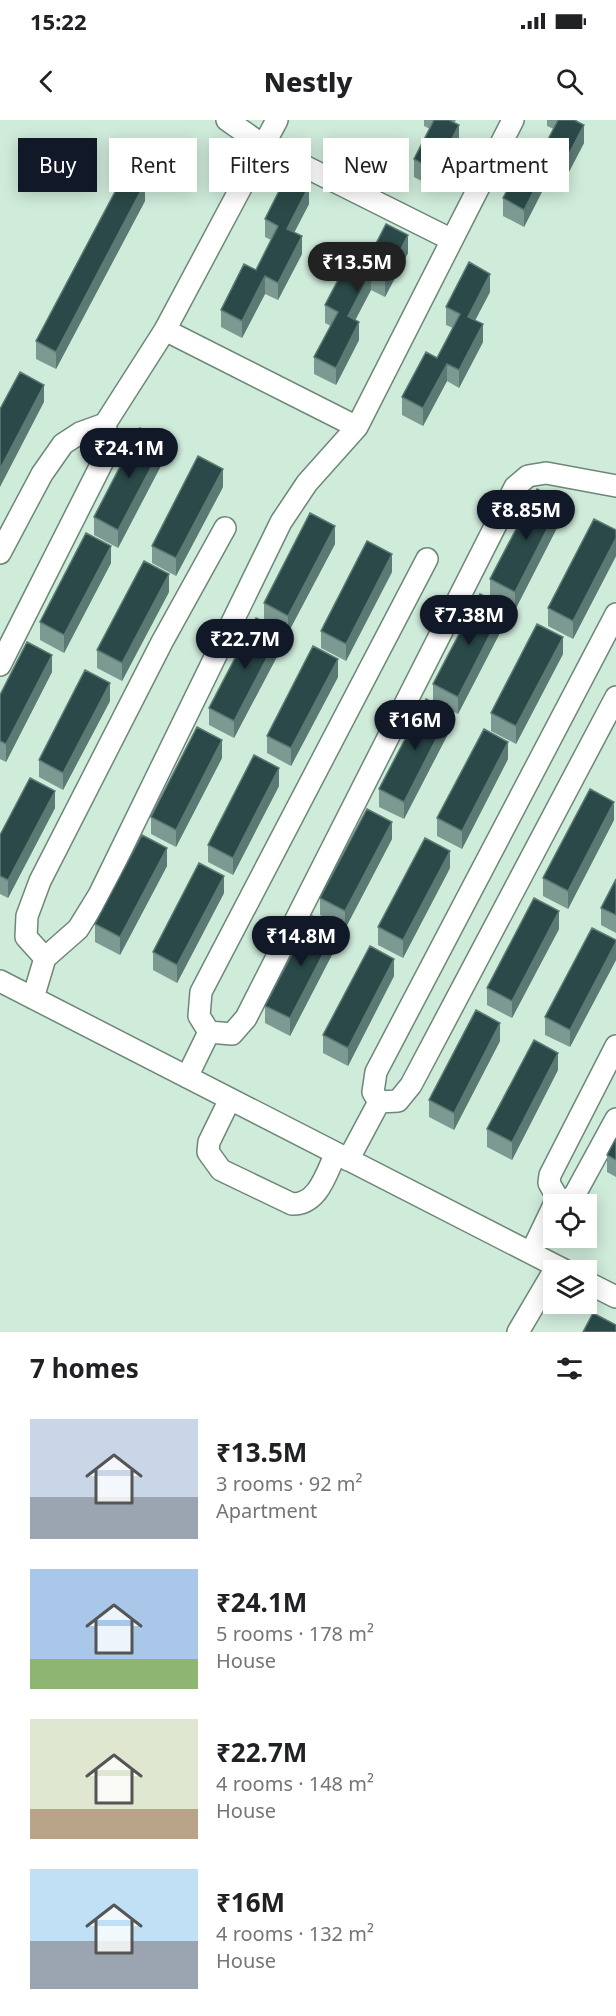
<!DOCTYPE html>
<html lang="en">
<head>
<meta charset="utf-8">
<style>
	:root { --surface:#fff; --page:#f2f2f2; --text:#202124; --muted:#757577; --accent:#111827 }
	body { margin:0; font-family:"Noto Sans",sans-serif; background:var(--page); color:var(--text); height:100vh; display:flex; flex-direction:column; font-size:22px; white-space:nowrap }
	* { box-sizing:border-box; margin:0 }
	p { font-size:20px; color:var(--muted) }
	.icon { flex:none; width:33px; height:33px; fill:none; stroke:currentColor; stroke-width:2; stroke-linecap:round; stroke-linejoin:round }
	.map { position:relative; height:1212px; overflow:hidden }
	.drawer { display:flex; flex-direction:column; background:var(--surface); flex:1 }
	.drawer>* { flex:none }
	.hud { position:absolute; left:18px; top:18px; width:580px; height:54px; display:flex; gap:12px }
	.tools { position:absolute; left:543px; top:1074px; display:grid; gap:12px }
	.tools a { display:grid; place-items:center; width:54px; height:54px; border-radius:0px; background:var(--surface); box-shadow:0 3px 15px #0003; font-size:30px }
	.price { position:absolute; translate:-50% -51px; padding:0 14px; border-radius:21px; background:var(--accent); color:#fff; font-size:20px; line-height:39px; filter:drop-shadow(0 2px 3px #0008) }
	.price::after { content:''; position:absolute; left:50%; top:36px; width:18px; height:14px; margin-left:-9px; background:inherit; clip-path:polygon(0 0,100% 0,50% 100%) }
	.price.current { background:#222; color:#fff }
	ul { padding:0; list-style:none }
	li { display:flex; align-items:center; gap:18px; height:150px; padding:0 30px }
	li span { display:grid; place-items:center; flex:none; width:168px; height:120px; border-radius:0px; color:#555 }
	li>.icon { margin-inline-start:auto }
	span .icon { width:72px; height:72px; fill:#fffc; stroke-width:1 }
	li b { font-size:26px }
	h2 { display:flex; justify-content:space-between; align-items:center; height:72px; padding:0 30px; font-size:26px }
	.chip { padding:0 21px; border-radius:0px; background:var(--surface); box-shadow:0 3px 15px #0003; font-size:21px; line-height:54px }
	.chip.current { background:var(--accent); color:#fff }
	.status { display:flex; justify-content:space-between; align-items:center; height:42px; padding:0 30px; background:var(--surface); direction:ltr }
	.status svg { height:16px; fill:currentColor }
	header { display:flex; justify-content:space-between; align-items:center; height:78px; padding:0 30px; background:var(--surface); font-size:27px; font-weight:800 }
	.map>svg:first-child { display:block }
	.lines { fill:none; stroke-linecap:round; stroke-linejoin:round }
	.minor-casing { stroke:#6d8778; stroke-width:24 }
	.minor { stroke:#fff; stroke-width:21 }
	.wall { fill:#7c9a91 }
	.shaded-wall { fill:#5c7a74 }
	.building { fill:#2a4948; stroke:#5c7a74; stroke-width:1.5 }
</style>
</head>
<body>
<div class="status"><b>15:22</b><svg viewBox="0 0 49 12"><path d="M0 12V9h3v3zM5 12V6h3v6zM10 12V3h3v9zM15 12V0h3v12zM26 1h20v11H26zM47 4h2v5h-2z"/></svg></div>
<header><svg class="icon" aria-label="back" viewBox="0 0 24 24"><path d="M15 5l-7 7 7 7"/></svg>Nestly<svg class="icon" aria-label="search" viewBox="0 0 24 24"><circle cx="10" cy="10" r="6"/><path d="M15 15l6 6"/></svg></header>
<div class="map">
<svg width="616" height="1212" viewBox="0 0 616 1212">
	<rect width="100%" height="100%" fill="#cfebda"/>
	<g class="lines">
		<!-- minor casing -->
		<g class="minor-casing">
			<path id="minor" d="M227,0L264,26L452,120
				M165,210L357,307L513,0
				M0,433L42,354L63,324L80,313L105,304L165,210L277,0
				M0,545L104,339L108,318L105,304
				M45,838L26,817L27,796L40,761L162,522L225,408
				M0,861L564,1150
				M33,878L45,838L78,809L99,775L281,402L307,363L357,307
				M209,912L232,914L246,898L515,367L528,356L546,353L616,366
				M187,957L209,912L199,896L201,872L427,439
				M230,979L209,1022L208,1032L221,1050L292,1084C318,1085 326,1054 336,1033
				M379,982L398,981L411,965L616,577
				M348,1040L379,982L373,972L376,952L616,494
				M557,1077L549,1063L550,1055L616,926
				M554,1084L557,1077L565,1081L574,1076L616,999
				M531,1133L554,1085
				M586,1162L616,1177
				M518,1212L554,1151"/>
		</g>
		<!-- minor -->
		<use href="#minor" class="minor"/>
	</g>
	<!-- wall -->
	<path class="wall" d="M424,0H456L454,3L459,23L435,68L414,57V39L430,9L424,6Z
		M547,0H577V1L584,23L560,69L547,62L524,107L503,96V78L538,39L554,9L547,6Z
		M145,81L56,249L36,239V221Z
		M309,84L294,113L302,134L278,180L265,174L242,218L221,207V190L256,150L271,120L265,117V99Z
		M408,133L385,177L371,170L355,200L359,220L336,265L314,254V237L331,206L325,203V185L364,147Z
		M490,172L475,200L483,222L459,268L447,261L423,306L402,295V277L437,238L453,208L446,205V187Z
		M165,338L118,428L94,415V397Z
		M223,367L176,456L152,443V426Z
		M561,400L515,490L490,477V459Z
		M616,410V436L573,519L548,506V488Z
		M335,424L288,513L264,500V483Z
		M111,443L64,533L40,520V502Z
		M392,452L346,541L321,528V511Z
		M169,472L122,561L97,548V530Z
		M504,505L458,594L433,581V564Z
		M281,529L234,618L209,605V588Z
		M563,534L516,624L491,611V593Z
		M52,552L6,642L0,639V575Z
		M338,557L291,646L267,633V616Z
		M110,581L63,670L39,657V640Z
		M450,610L404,699L379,687V669Z
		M222,638L176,727L151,714V697Z
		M508,639L462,729L437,716V698Z
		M279,666L233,755L208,742V725Z
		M55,688L8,778L0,774V715Z
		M614,700L568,789L543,776V758Z
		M392,719L345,809L320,795V778Z
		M167,746L120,835L95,822V804Z
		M450,748L403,838L378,825V807Z
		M616,759V813L601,805V788Z
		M224,773L177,863L153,850V832Z
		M559,809L512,898L487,885V868Z
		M616,820V840L570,927L545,915V897Z
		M336,827L290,916L265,903V886Z
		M394,856L348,946L323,933V915Z
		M500,921L454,1010L429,997V980Z
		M558,950L512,1040L487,1027V1009Z
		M616,1018V1057L607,1052V1035Z"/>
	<!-- shaded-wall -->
	<path class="shaded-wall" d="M459,5V23L435,68V51Z
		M584,5V23L560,69V51Z
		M547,45V62L524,107V90Z
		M145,63V81L56,249V232Z
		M309,66V84L287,126V109Z
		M408,115V133L385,177V160Z
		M302,116V134L278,180V163Z
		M371,152V170L348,214V196Z
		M490,154V172L468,214V197Z
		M265,156V174L242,218V201Z
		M359,202V220L336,265V248Z
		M483,204V222L459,268V250Z
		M447,244V261L423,306V288Z
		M44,265V282L0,367V349Z
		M165,321V338L118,428V410Z
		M223,349V367L176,456V438Z
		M561,382V400L515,490V472Z
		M335,406V424L288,513V496Z
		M616,418V436L573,519V501Z
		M111,426V443L64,533V515Z
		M392,434V452L346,541V524Z
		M169,454V472L122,561V543Z
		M504,487V505L458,594V577Z
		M281,511V529L234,618V601Z
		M563,517V534L516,624V606Z
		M52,535V552L6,642V624Z
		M338,539V557L291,646V628Z
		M110,563V581L63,670V653Z
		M450,592V610L404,699V682Z
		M222,620V638L176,727V710Z
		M508,622V639L462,729V711Z
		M279,648V666L233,755V738Z
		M55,671V688L8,778V760Z
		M614,682V700L568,789V771Z
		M392,702V719L345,809V791Z
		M167,728V746L120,835V817Z
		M450,731V748L403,838V820Z
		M224,756V773L177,863V845Z
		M559,791V809L512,898V881Z
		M336,809V827L290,916V898Z
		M616,822V840L570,927V910Z
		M394,839V856L348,946V928Z
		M500,903V921L454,1010V993Z
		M558,933V950L512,1040V1022Z"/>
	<!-- building -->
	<path class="building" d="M434,0H449L459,5L435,51L414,39Z
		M558,0H574L584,5L560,51L547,45L524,90L503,78L527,33L538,39Z
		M125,53L145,63L56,232L36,221Z
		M287,55L309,66L287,109L302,116L278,163L265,156L242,201L221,190L244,144L256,150L278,106L265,99Z
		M386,104L408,115L385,160L371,152L348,196L359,202L336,248L314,237L338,192L325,185L349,139L364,147Z
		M469,142L490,154L468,197L483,204L459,250L447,244L423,288L402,277L426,232L437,238L460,194L446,187Z
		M20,252L44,265L0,349V289Z
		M140,308L165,321L118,410L94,397Z
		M198,336L223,349L176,438L152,426Z
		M537,369L561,382L515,472L490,459Z
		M310,393L335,406L288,496L264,483Z
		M594,399L616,410V418L573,501L548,488Z
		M86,413L111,426L64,515L40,502Z
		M367,421L392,434L346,524L321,511Z
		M144,441L169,454L122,543L97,530Z
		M480,474L504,487L458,577L433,564Z
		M256,498L281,511L234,601L209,588Z
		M537,504L563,517L516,606L491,593Z
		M27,522L52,535L6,624L0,621V575Z
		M313,526L338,539L291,628L267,616Z
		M85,550L110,563L63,653L39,640Z
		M426,579L450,592L404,682L379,669Z
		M197,607L222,620L176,710L151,697Z
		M484,609L508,622L462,711L437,698Z
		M254,635L279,648L233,738L208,725Z
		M30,658L55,671L8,760L0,756V715Z
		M590,669L614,682L568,771L543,758Z
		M367,689L392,702L345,791L320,778Z
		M142,715L167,728L120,817L95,804Z
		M425,718L450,731L403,820L378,807Z
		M199,743L224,756L177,845L153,832Z
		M616,759V795L601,788Z
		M534,778L559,791L512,881L487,868Z
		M312,796L336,809L290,898L265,886Z
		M592,808L616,820V822L570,910L545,897Z
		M370,826L394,839L348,928L323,915Z
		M476,890L500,903L454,993L429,980Z
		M534,920L558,933L512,1022L487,1009Z
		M616,1018V1040L607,1035Z
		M593,1193L616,1205V1212H583Z"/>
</svg>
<div class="tools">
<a><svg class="icon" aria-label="locate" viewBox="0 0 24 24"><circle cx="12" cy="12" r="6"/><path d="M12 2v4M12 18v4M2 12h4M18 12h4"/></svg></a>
<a><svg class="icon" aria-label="layers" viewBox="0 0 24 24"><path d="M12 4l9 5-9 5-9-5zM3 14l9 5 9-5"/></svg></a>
</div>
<b class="price current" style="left:357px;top:173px">₹13.5M</b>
<b class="price" style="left:129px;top:359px">₹24.1M</b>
<b class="price" style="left:526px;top:421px">₹8.85M</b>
<b class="price" style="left:469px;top:526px">₹7.38M</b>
<b class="price" style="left:245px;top:550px">₹22.7M</b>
<b class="price" style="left:415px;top:631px">₹16M</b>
<b class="price" style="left:301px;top:847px">₹14.8M</b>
<div class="hud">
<a class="chip current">Buy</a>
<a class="chip">Rent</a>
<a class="chip">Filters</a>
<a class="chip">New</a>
<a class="chip">Apartment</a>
</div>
</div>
<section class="drawer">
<h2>7 homes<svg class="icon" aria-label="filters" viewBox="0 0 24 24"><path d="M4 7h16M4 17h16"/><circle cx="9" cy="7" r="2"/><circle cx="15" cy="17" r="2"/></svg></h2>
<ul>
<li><span style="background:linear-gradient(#c9d6e8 65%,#9aa5b1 0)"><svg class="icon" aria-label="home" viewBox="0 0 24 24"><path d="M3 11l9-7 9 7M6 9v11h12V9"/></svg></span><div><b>₹13.5M</b><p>3 rooms · 92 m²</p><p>Apartment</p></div></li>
<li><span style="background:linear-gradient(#a9c7e8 75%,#8fb573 0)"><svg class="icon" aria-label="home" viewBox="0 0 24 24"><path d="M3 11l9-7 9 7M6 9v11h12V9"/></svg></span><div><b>₹24.1M</b><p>5 rooms · 178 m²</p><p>House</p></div></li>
<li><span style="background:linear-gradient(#dfe7d0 75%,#b9a48a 0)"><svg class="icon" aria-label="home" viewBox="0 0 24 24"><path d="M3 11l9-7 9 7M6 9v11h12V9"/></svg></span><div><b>₹22.7M</b><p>4 rooms · 148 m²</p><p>House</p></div></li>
<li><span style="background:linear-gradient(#bfe0f5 60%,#9aa5b1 0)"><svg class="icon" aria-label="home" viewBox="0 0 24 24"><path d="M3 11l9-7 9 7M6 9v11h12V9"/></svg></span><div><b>₹16M</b><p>4 rooms · 132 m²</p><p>House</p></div></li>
</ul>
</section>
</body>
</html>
